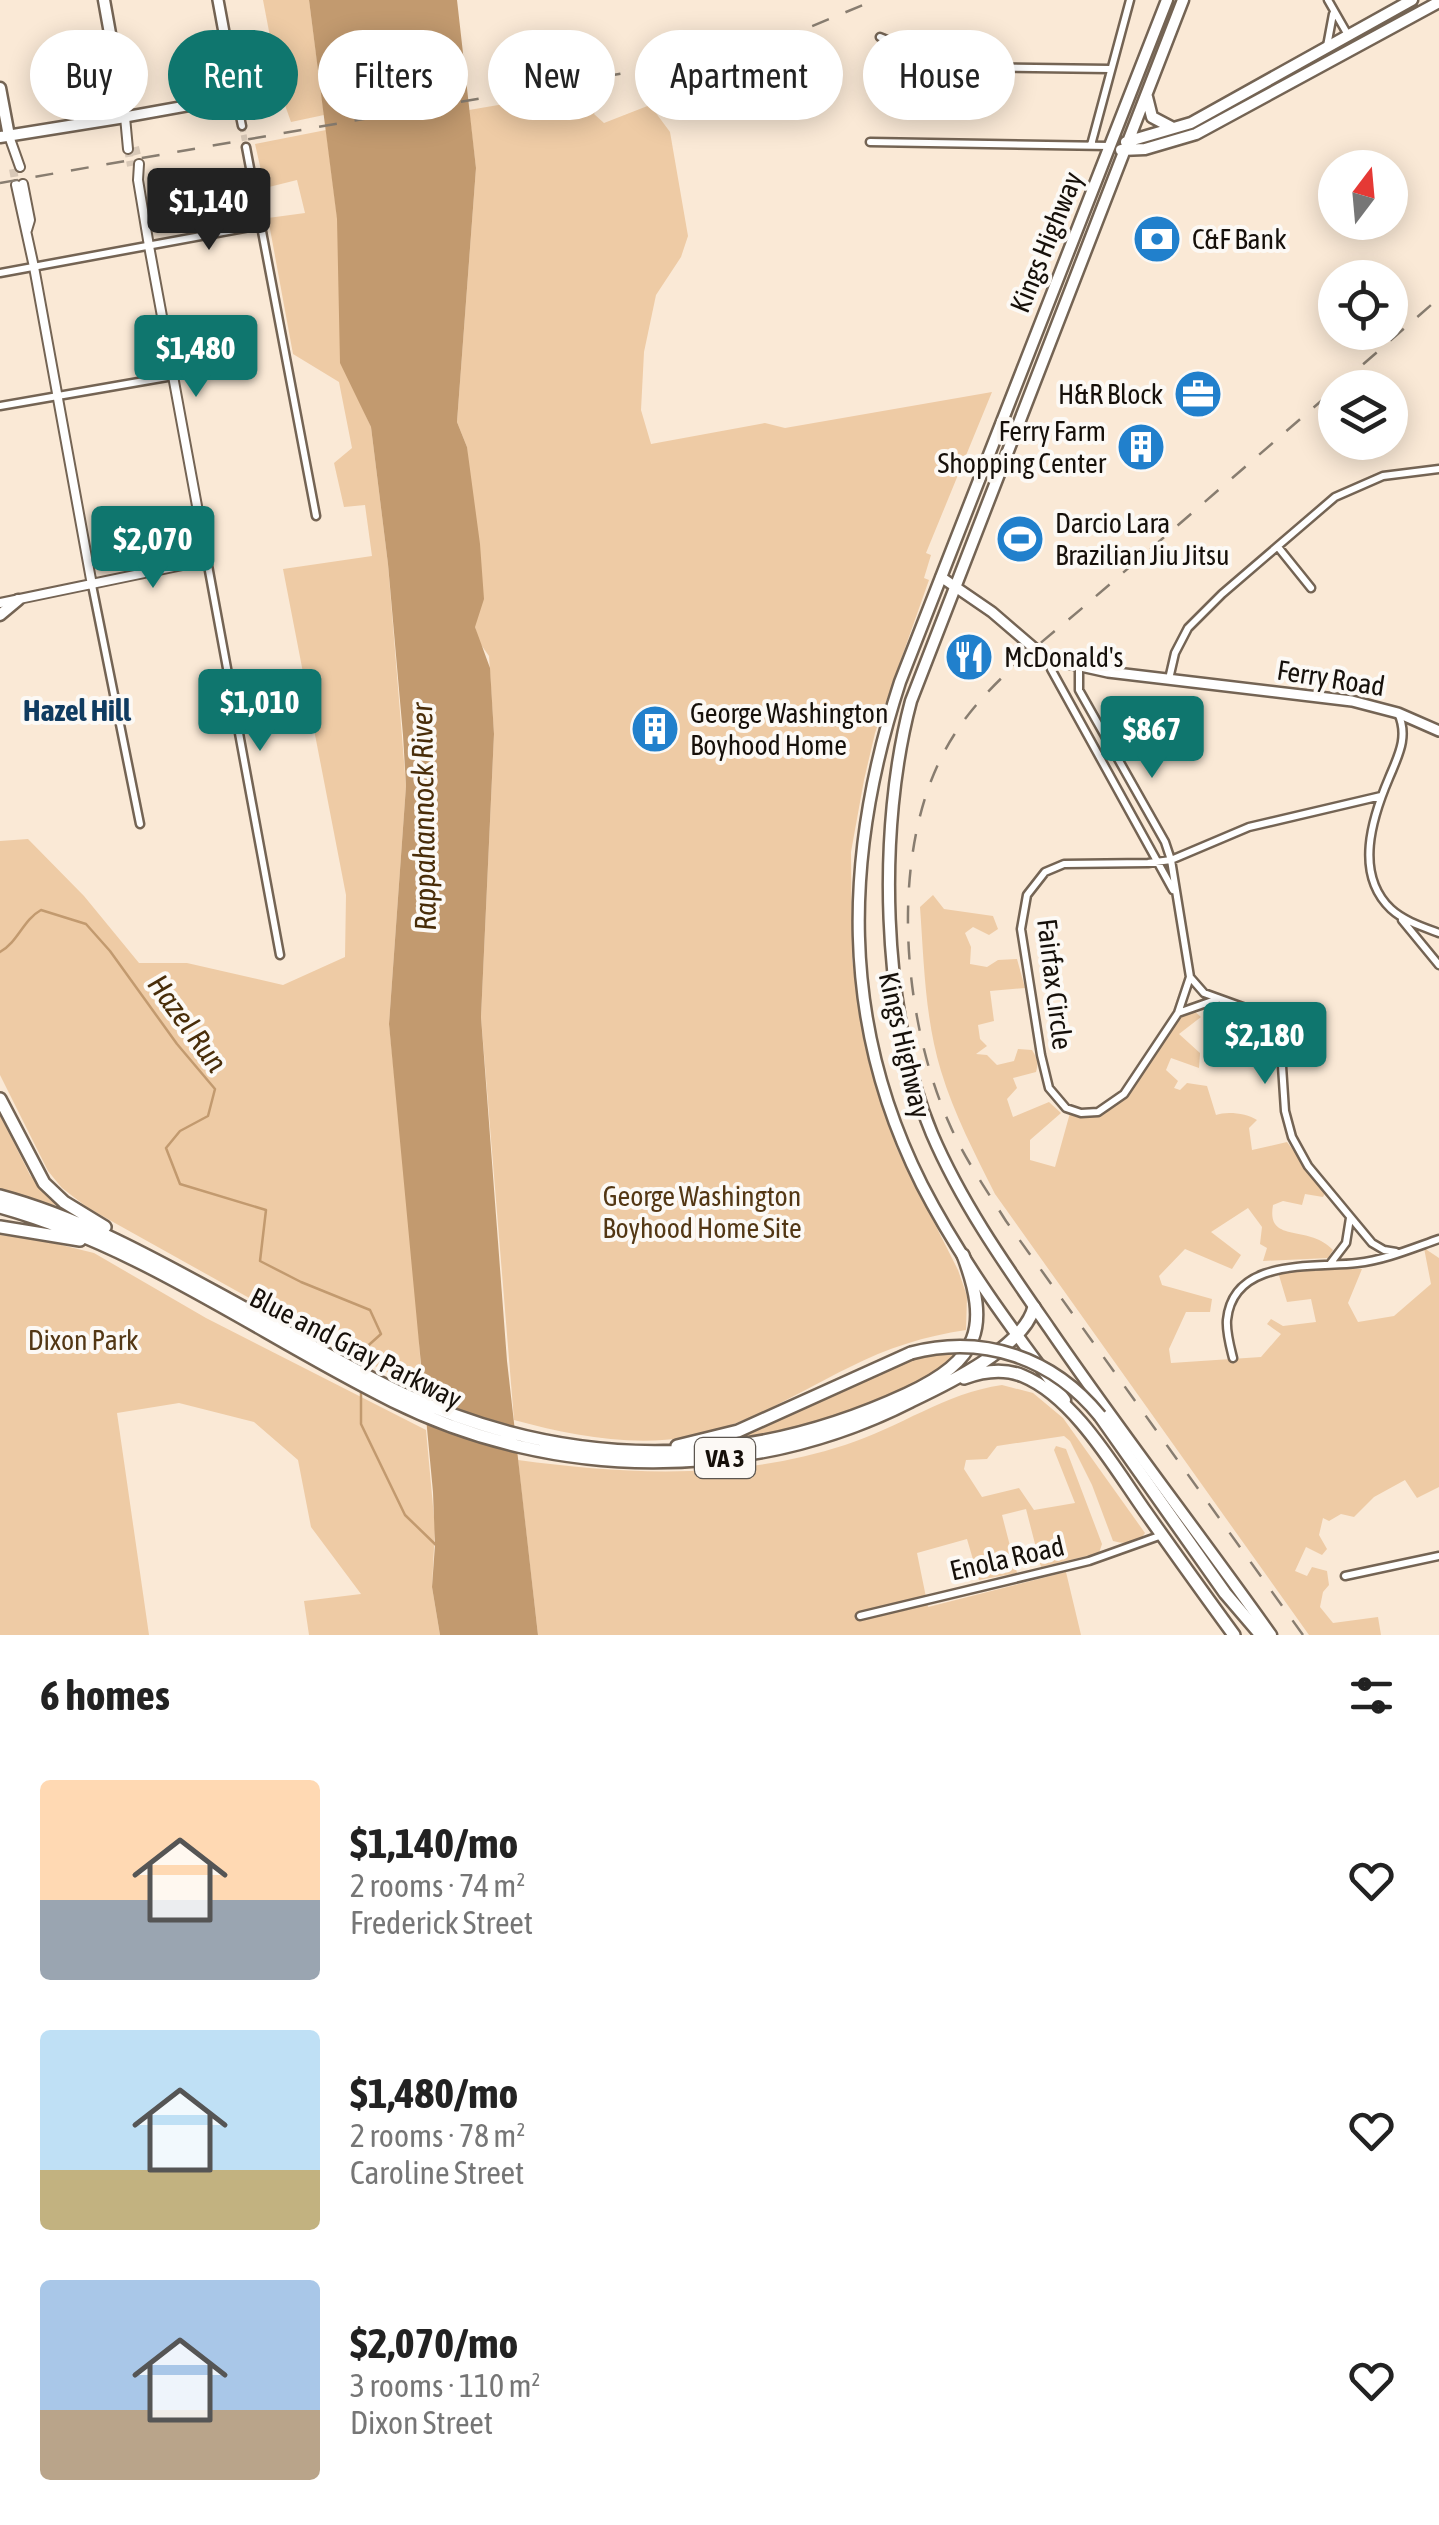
<!DOCTYPE html>
<html lang="en">
<head>
<meta charset="utf-8">
<style>
	:root { --surface:#fff; --page:#f6f6f6; --text:#222; --muted:#767676; --accent:#0f766e }
	body { margin:0; font-family:"Asap Condensed",sans-serif; background:var(--page); color:var(--text); height:100vh; display:flex; flex-direction:column; font-size:38px; white-space:nowrap }
	* { box-sizing:border-box; margin:0 }
	p { font-size:32px; color:var(--muted) }
	.icon { flex:none; width:55px; height:55px; fill:none; stroke:currentColor; stroke-width:2; stroke-linecap:round; stroke-linejoin:round }
	.map { position:relative; height:1635px; overflow:hidden }
	.details { display:flex; flex-direction:column; background:var(--surface); flex:1 }
	.details>* { flex:none }
	.banner { position:absolute; left:30px; top:30px; width:1380px; height:90px; display:flex; gap:20px }
	.needle { width:65px; rotate:16deg }
	.tools { position:absolute; left:1318px; top:150px; display:grid; gap:20px }
	.tools a { display:grid; place-items:center; width:90px; height:90px; border-radius:50%; background:var(--surface); box-shadow:0 5px 25px #0003; font-size:50px }
	.price { position:absolute; translate:-50% -85px; padding:0 22px; border-radius:10px; background:var(--accent); color:#fff; font-size:32px; line-height:65px; filter:drop-shadow(0 2px 5px #0008) }
	.price::after { content:''; position:absolute; left:50%; top:60px; width:30px; height:22px; margin-left:-15px; background:inherit; clip-path:polygon(0 0,100% 0,50% 100%) }
	.price.selected { background:#222; color:#fff }
	ul { padding:0; list-style:none }
	li { display:flex; align-items:center; gap:30px; height:250px; padding:0 40px }
	li span { display:grid; place-items:center; flex:none; width:280px; height:200px; border-radius:10px; color:#555 }
	li>.icon { margin-inline-start:auto }
	span .icon { width:120px; height:120px; fill:#fffc; stroke-width:1 }
	li b { font-size:42px }
	h2 { display:flex; justify-content:space-between; align-items:center; height:120px; padding:0 40px; font-size:42px }
	.pill { padding:0 35px; border-radius:45px; background:var(--surface); box-shadow:0 5px 25px #0003; font-size:35px; line-height:90px }
	.pill.selected { background:var(--accent); color:#fff }
	.map>svg:first-child { display:block }
	.green { fill:#eecba5 }
	.water { fill:#c29a6f }
	.lines { fill:none; stroke-linecap:round; stroke-linejoin:round }
	.stream { stroke:#c29a6f; stroke-width:2.5 }
	.minor-tunnel { stroke:#d8c8b7; stroke-width:6; stroke-dasharray:6 3; stroke-linecap:butt }
	.tertiary-tunnel { stroke:#d8c8b7; stroke-width:8; stroke-dasharray:8 4; stroke-linecap:butt }
	.minor-casing { stroke:#746454; stroke-width:11 }
	.tertiary-casing { stroke:#746454; stroke-width:12 }
	.secondary-casing { stroke:#746454; stroke-width:14 }
	.primary-casing { stroke:#746454; stroke-width:15 }
	.trunk-casing { stroke:#746454; stroke-width:16 }
	.minor { stroke:#fff; stroke-width:6 }
	.tertiary { stroke:#fff; stroke-width:8 }
	.secondary { stroke:#fff; stroke-width:9 }
	.primary { stroke:#fff; stroke-width:10 }
	.trunk { stroke:#fff; stroke-width:11 }
	.rail { stroke:#887d70; stroke-width:2.5; stroke-dasharray:18 18; stroke-linecap:butt }
	.trunk-bridge-casing { stroke:#746454; stroke-width:16; stroke-linecap:butt }
	.trunk-bridge { stroke:#fff; stroke-width:11 }
	.labels { text-anchor:middle; dominant-baseline:central; stroke-width:8; stroke-linejoin:round; paint-order:stroke }
	.shield { fill:#fcf9f5; stroke:#5b5650; stroke-width:2.5 }
	.shield-label { font-size:25px; font-weight:bold; fill:#16100a }
	.poi-label { font-size:28px; fill:#16100a; stroke:#fcf9f5; text-anchor:start }
	.street-label { font-size:28px; fill:#16100a; stroke:#fcf9f5 }
	.park-label { font-size:28px; fill:#533714; stroke:#fcf9f5 }
	.neighbourhood-label { font-size:30px; font-weight:bold; fill:#0f3b60; stroke:#fcf9f5 }
	.water-label { font-size:30px; font-style:italic; fill:#492d09; stroke:#fcf9f5 }
</style>
</head>
<body>
<div class="map">
<svg width="1439" height="1635" viewBox="0 0 1439 1635">
	<rect width="100%" height="100%" fill="#fae9d6"/>
	<!-- green -->
	<path class="green" d="M263,0H309L324,115L291,122L281,94Z
		M609,86L594,114L604,123L650,105L670,132L688,236L681,257L656,295L644,352L641,410L651,444L765,423L785,428L992,392L926,553L931,555L924,578L929,580L875,733L864,780L851,852L852,959L863,1032L896,1147L958,1270L967,1296L966,1330C925,1336 887,1348 850,1367C798,1392 746,1427 688,1437C631,1447 569,1435 514,1420L481,1017L494,734L489,656L479,642L475,627L467,447L457,422L476,168L469,110Z
		M326,130L361,405L371,427L388,564L406,786L389,1024L416,1288L422,1390L328,1342L88,1208L62,1188L48,1171L0,1075V841L28,839L84,896L139,963H187L283,985L345,957L346,895L283,569L372,556L365,505L344,507L334,463L352,448L339,382L293,354L268,218L305,213L297,180L265,188L255,144Z
		M933,895L944,909L993,916L998,929L989,935L973,927L965,933L971,947L970,964L987,967L998,960L1017,959L1025,988L990,991L994,1021L978,1025L980,1039L987,1046L976,1054L987,1055L997,1065L1014,1061L1018,1049L1032,1050C1037,1058 1039,1063 1036,1072L1013,1078L1017,1088L1007,1099L1013,1117L1049,1102L1061,1113L1030,1140V1160L1055,1167L1070,1113L1097,1115L1125,1098L1178,1017L1191,1008L1201,1017L1179,1034L1200,1053L1199,1068L1171,1058L1166,1070L1178,1081L1174,1088L1180,1090L1187,1083L1207,1086L1216,1115C1226,1111 1247,1113 1257,1120L1249,1128L1252,1150L1287,1142L1325,1193L1323,1197L1305,1194L1302,1205L1283,1201L1273,1205C1266,1245 1308,1223 1333,1250L1328,1258L1263,1261L1267,1248L1260,1244L1262,1227L1248,1208L1211,1232L1241,1255L1232,1269L1185,1249L1159,1276L1162,1285L1212,1299L1210,1312H1186L1169,1349L1171,1363L1261,1357L1281,1334L1267,1324L1271,1319L1283,1326L1316,1322L1311,1299L1287,1302L1278,1272L1314,1267L1362,1269L1348,1303L1358,1322L1394,1316L1431,1284L1424,1248L1439,1258V1487L1417,1498L1405,1480L1374,1497L1354,1517L1341,1514L1329,1521L1323,1518L1319,1535L1327,1549L1322,1555L1306,1547L1295,1571L1307,1576L1312,1567L1327,1571L1329,1585L1323,1592L1320,1607L1333,1623L1378,1617L1381,1635H1309L995,1194C975,1154 954,1114 941,1071C925,1019 924,962 920,907Z
		M0,1115L30,1175L58,1206L0,1190Z
		M0,1235L41,1240L94,1253L206,1318L426,1430L435,1528L432,1587L440,1635H309L304,1601L361,1594L311,1527L298,1460L254,1422L179,1403L117,1413L149,1635H0Z
		M959,1351C919,1402 785,1432 723,1443L913,1358Z
		M1002,1385L1033,1393L1063,1418L1145,1533C1138,1545 1125,1544 1113,1541L1092,1485L1070,1441L1064,1436L997,1446L987,1459L966,1460L964,1469L982,1497L1019,1488L1034,1510L1075,1503L1054,1450L1056,1446L1066,1449L1102,1544L1099,1553L1041,1567L1026,1509L1002,1515L1017,1573L979,1580L967,1539L917,1553L928,1607L1066,1572L1081,1635H538L518,1460C628,1475 738,1480 845,1445C899,1428 945,1393 1002,1385Z"/>
	<!-- water -->
	<path class="water" d="M309,0H457L476,168L457,422L467,447L480,544L484,599L475,627L490,668L494,734L481,1017L507,1361L538,1635H440L432,1587L435,1545L433,1492L389,1024L406,786L403,735L388,564L371,427L340,363L337,219Z"/>
	<g class="lines">
		<!-- stream -->
		<path class="stream" d="M0,952C18,942 23,920 41,910L86,924L110,951L177,1044L215,1089L208,1116L180,1131L166,1148L180,1184L266,1210L260,1261L301,1282L370,1310L381,1334L361,1352V1370
			M361,1388V1424L405,1515L437,1546"/>
		<!-- minor-tunnel -->
		<path class="minor-tunnel" d="M242,126L246,147"/>
		<!-- tertiary-tunnel -->
		<path class="tertiary-tunnel" d="M135,147L139,164
			M128,149L131,166
			M13,169L16,185"/>
		<!-- minor casing -->
		<g class="minor-casing">
			<path id="minor" d="M1328,0L1348,35
				M880,37L954,67L1110,69
				M1327,46L1333,14
				M236,97L242,126
				M870,142L1109,146
				M1091,145L1130,0
				M246,147L316,516
				M0,273L261,225
				M0,406L173,376
				M1278,547L1311,588
				M207,560L280,955
				M92,585L140,824
				M1054,660L1051,669L1173,890
				M1079,667V690L1165,842L1171,860L1190,977L1204,993L1251,1010L1273,1031L1281,1051L1285,1111L1292,1137L1308,1166L1372,1243L1384,1250L1396,1252
				M1169,679L1175,653L1188,628L1222,594L1335,497L1383,476L1439,469
				M1398,713C1409,737 1398,756 1389,778C1372,818 1354,874 1391,909C1404,921 1423,927 1439,933
				M1402,920L1439,965
				M1190,977L1178,1013L1124,1094L1098,1112L1081,1113L1066,1108L1049,1088L1041,1055L1021,929L1027,895L1045,872L1064,864L1148,863L1171,860L1249,827L1381,796
				M1178,1013L1218,999
				M1330,1264L1346,1243L1350,1218
				M1233,1358C1230,1346 1226,1332 1227,1320C1233,1257 1315,1268 1357,1263C1385,1260 1413,1248 1439,1239
				M1345,1576L1439,1556
				M860,1616L1089,1561L1162,1535"/>
		</g>
		<!-- tertiary casing -->
		<g class="tertiary-casing">
			<path id="tertiary" d="M125,117L128,149
				M9,136L20,167
				M23,184L30,220L27,230
				M16,185L34,267L92,585
				M0,603L207,560L149,246L138,180L139,164"/>
		</g>
		<!-- secondary casing -->
		<g class="secondary-casing">
			<path id="secondary" d="M125,117L236,97L218,0
				M941,577L992,612L1035,649L1054,660L1108,672L1352,701L1398,713L1439,731"/>
		</g>
		<!-- primary casing -->
		<g class="primary-casing">
			<path id="primary" d="M1183,0L911,701C877,828 881,1012 932,1134C962,1204 1006,1266 1049,1328C1120,1432 1198,1532 1271,1635
				M0,88L9,136
				M1147,97L1152,117L1171,127
				M0,137L125,117L104,0
				M1126,142L1191,123L1412,0
				M1121,150L1145,149L1196,134L1439,2
				M0,615L18,600
				M1065,1400C1014,1332 961,1261 922,1185C839,1020 844,854 900,682L1167,0"/>
		</g>
		<!-- trunk casing -->
		<g class="trunk-casing">
			<path id="trunk" d="M0,1099L44,1183L64,1202L105,1227
				M0,1196C82,1218 154,1259 228,1299C285,1330 342,1365 401,1393C568,1471 741,1471 907,1394C980,1360 990,1327 963,1255
				M0,1207C141,1246 262,1336 393,1401C554,1481 750,1483 911,1401C947,1384 1024,1347 1034,1307
				M0,1227L80,1240
				M964,1378C983,1371 1004,1368 1023,1376C1074,1397 1114,1467 1145,1511C1174,1552 1204,1594 1234,1635
				M1100,1416L1225,1593L1261,1635
				M677,1446L738,1431L911,1353"/>
		</g>
		<!-- minor -->
		<use href="#minor" class="minor"/>
		<!-- tertiary -->
		<use href="#tertiary" class="tertiary"/>
		<!-- secondary -->
		<use href="#secondary" class="secondary"/>
		<!-- primary -->
		<use href="#primary" class="primary"/>
		<!-- trunk -->
		<use href="#trunk" class="trunk"/>
		<!-- rail -->
		<path class="rail" d="M0,183L687,62L793,34L875,0
			M1336,388L1439,298
			M1303,1635L1006,1221C986,1189 964,1158 949,1123C900,1013 887,839 954,735C989,680 1046,640 1095,597C1175,528 1255,458 1335,389"/>
		<!-- trunk-bridge casing -->
		<g class="trunk-bridge-casing">
			<path id="trunk-bridge" d="M911,1353C984,1334 1053,1358 1100,1416"/>
		</g>
		<!-- trunk-bridge -->
		<use href="#trunk-bridge" class="trunk-bridge"/>
	</g>
	<!-- icons -->
	<defs>
		<g id="bank-disc" transform="scale(2.5)"><circle r="9.5" fill="#2180cc" stroke="#fcf9f5"/><path d="M-6-4H6V4H-6ZM0-2.3a2.3 2.3 0 1 0 0 4.6a2.3 2.3 0 1 0 0-4.6Z" fill="#fff"/></g>
		<g id="office-disc" transform="scale(2.5)"><circle r="9.5" fill="#2180cc" stroke="#fcf9f5"/><path d="M-6-3h4V-5.5h4V-3h4V5H-6ZM-1-4.5V-3h2v-1.5ZM-6 0V1H6V0Z" fill="#fff"/></g>
		<g id="building-disc" transform="scale(2.5)"><circle r="9.5" fill="#2180cc" stroke="#fcf9f5"/><path d="M-4-6H4V6H1V3H-1V6H-4ZM-2.5-4.3h1.7v1.8h-1.7ZM.8-4.3h1.7v1.8H.8ZM-2.5-1h1.7V.8h-1.7ZM.8-1h1.7V.8H.8Z" fill="#fff"/></g>
		<g id="stadium-disc" transform="scale(2.5)"><circle r="9.5" fill="#2180cc" stroke="#fcf9f5"/><path d="M0-5a6.5 5 0 1 0 0 10a6.5 5 0 1 0 0-10ZM-3.5-1.8h7v3.6h-7Z" fill="#fff"/></g>
		<g id="restaurant-disc" transform="scale(2.5)"><circle r="9.5" fill="#2180cc" stroke="#fcf9f5"/><path d="M-5-6h1v4h1v-4h1v4h1v-4h1v5L-1.5 .5V6h-2V.5L-5-1ZM5-6V6H3V1.5H1.5Q1.5-4 5-6Z" fill="#fff"/></g>
	</defs>
	<g fill-rule="evenodd">
		<use href="#bank-disc" x="1157" y="239"/>
		<use href="#office-disc" x="1198" y="394"/>
		<use href="#building-disc" x="1141" y="447"/>
		<use href="#stadium-disc" x="1020" y="539"/>
		<use href="#restaurant-disc" x="969" y="657"/>
		<use href="#building-disc" x="655" y="729"/>
	</g>
	<g class="labels">
		<!-- shield labels -->
		<rect class="shield" x="695" y="1438" width="60" height="40" rx="8"/>
		<g class="shield-label">
			<text x="725" y="1458">VA 3</text>
		</g>
		<!-- poi labels -->
		<g class="poi-label">
			<text x="1192" y="239">C&amp;F Bank</text>
			<text x="1163" y="394" text-anchor="end">H&amp;R Block</text>
			<text x="1106" y="431" text-anchor="end">Ferry Farm<tspan x="1106" dy="32">Shopping Center</tspan></text>
			<text x="1055" y="523">Darcio Lara<tspan x="1055" dy="32">Brazilian Jiu Jitsu</tspan></text>
			<text x="1004" y="657">McDonald's</text>
			<text x="690" y="713">George Washington<tspan x="690" dy="32">Boyhood Home</tspan></text>
		</g>
		<!-- street labels -->
		<g class="street-label">
			<text transform="translate(1046 242) rotate(-68)">Kings Highway</text>
			<text transform="translate(1331 678) rotate(9)">Ferry Road</text>
			<text transform="translate(1055 984) rotate(83)">Fairfax Circle</text>
			<text transform="translate(905 1045) rotate(77)">Kings Highway</text>
			<text transform="translate(356 1348) rotate(27)">Blue and Gray Parkway</text>
			<text transform="translate(1007 1558) rotate(-13)">Enola Road</text>
		</g>
		<!-- park labels -->
		<g class="park-label">
			<text x="702" y="1196">George Washington<tspan x="702" dy="32">Boyhood Home Site</tspan></text>
			<text x="83" y="1340">Dixon Park</text>
		</g>
		<!-- neighbourhood labels -->
		<g class="neighbourhood-label">
			<text x="77" y="710">Hazel Hill</text>
		</g>
		<!-- water labels -->
		<g class="water-label">
			<text transform="translate(423 817) rotate(-91)">Rappahannock River</text>
			<text transform="translate(188 1023) rotate(54)">Hazel Run</text>
		</g>
	</g>
</svg>
<div class="tools">
<a><svg class="needle" viewBox="-14 -14 28 28"><path d="M0-13l5 13h-10z" fill="#e53935"/><path d="M0 13l5-13h-10z" fill="#767676"/></svg></a>
<a><svg class="icon" aria-label="locate" viewBox="0 0 24 24"><circle cx="12" cy="12" r="6"/><path d="M12 2v4M12 18v4M2 12h4M18 12h4"/></svg></a>
<a><svg class="icon" aria-label="layers" viewBox="0 0 24 24"><path d="M12 4l9 5-9 5-9-5zM3 14l9 5 9-5"/></svg></a>
</div>
<b class="price selected" style="left:209px;top:253px">$1,140</b>
<b class="price" style="left:196px;top:400px">$1,480</b>
<b class="price" style="left:153px;top:591px">$2,070</b>
<b class="price" style="left:260px;top:754px">$1,010</b>
<b class="price" style="left:1152px;top:781px">$867</b>
<b class="price" style="left:1265px;top:1087px">$2,180</b>
<div class="banner">
<a class="pill">Buy</a>
<a class="pill selected">Rent</a>
<a class="pill">Filters</a>
<a class="pill">New</a>
<a class="pill">Apartment</a>
<a class="pill">House</a>
</div>
</div>
<section class="details">
<h2>6 homes<svg class="icon" aria-label="filters" viewBox="0 0 24 24"><path d="M4 7h16M4 17h16"/><circle cx="9" cy="7" r="2"/><circle cx="15" cy="17" r="2"/></svg></h2>
<ul>
<li><span style="background:linear-gradient(#ffd9b3 60%,#9aa5b1 0)"><svg class="icon" aria-label="home" viewBox="0 0 24 24"><path d="M3 11l9-7 9 7M6 9v11h12V9"/></svg></span><div><b>$1,140/mo</b><p>2 rooms · 74 m²</p><p>Frederick Street</p></div><svg class="icon" aria-label="heart" viewBox="0 0 24 24"><path d="M12 20l-8-8c-3-5 5-10 8-4 3-6 11-1 8 4z"/></svg></li>
<li><span style="background:linear-gradient(#bfe0f5 70%,#c2b280 0)"><svg class="icon" aria-label="home" viewBox="0 0 24 24"><path d="M3 11l9-7 9 7M6 9v11h12V9"/></svg></span><div><b>$1,480/mo</b><p>2 rooms · 78 m²</p><p>Caroline Street</p></div><svg class="icon" aria-label="heart" viewBox="0 0 24 24"><path d="M12 20l-8-8c-3-5 5-10 8-4 3-6 11-1 8 4z"/></svg></li>
<li><span style="background:linear-gradient(#a9c7e8 65%,#b9a48a 0)"><svg class="icon" aria-label="home" viewBox="0 0 24 24"><path d="M3 11l9-7 9 7M6 9v11h12V9"/></svg></span><div><b>$2,070/mo</b><p>3 rooms · 110 m²</p><p>Dixon Street</p></div><svg class="icon" aria-label="heart" viewBox="0 0 24 24"><path d="M12 20l-8-8c-3-5 5-10 8-4 3-6 11-1 8 4z"/></svg></li>
</ul>
</section>
</body>
</html>
